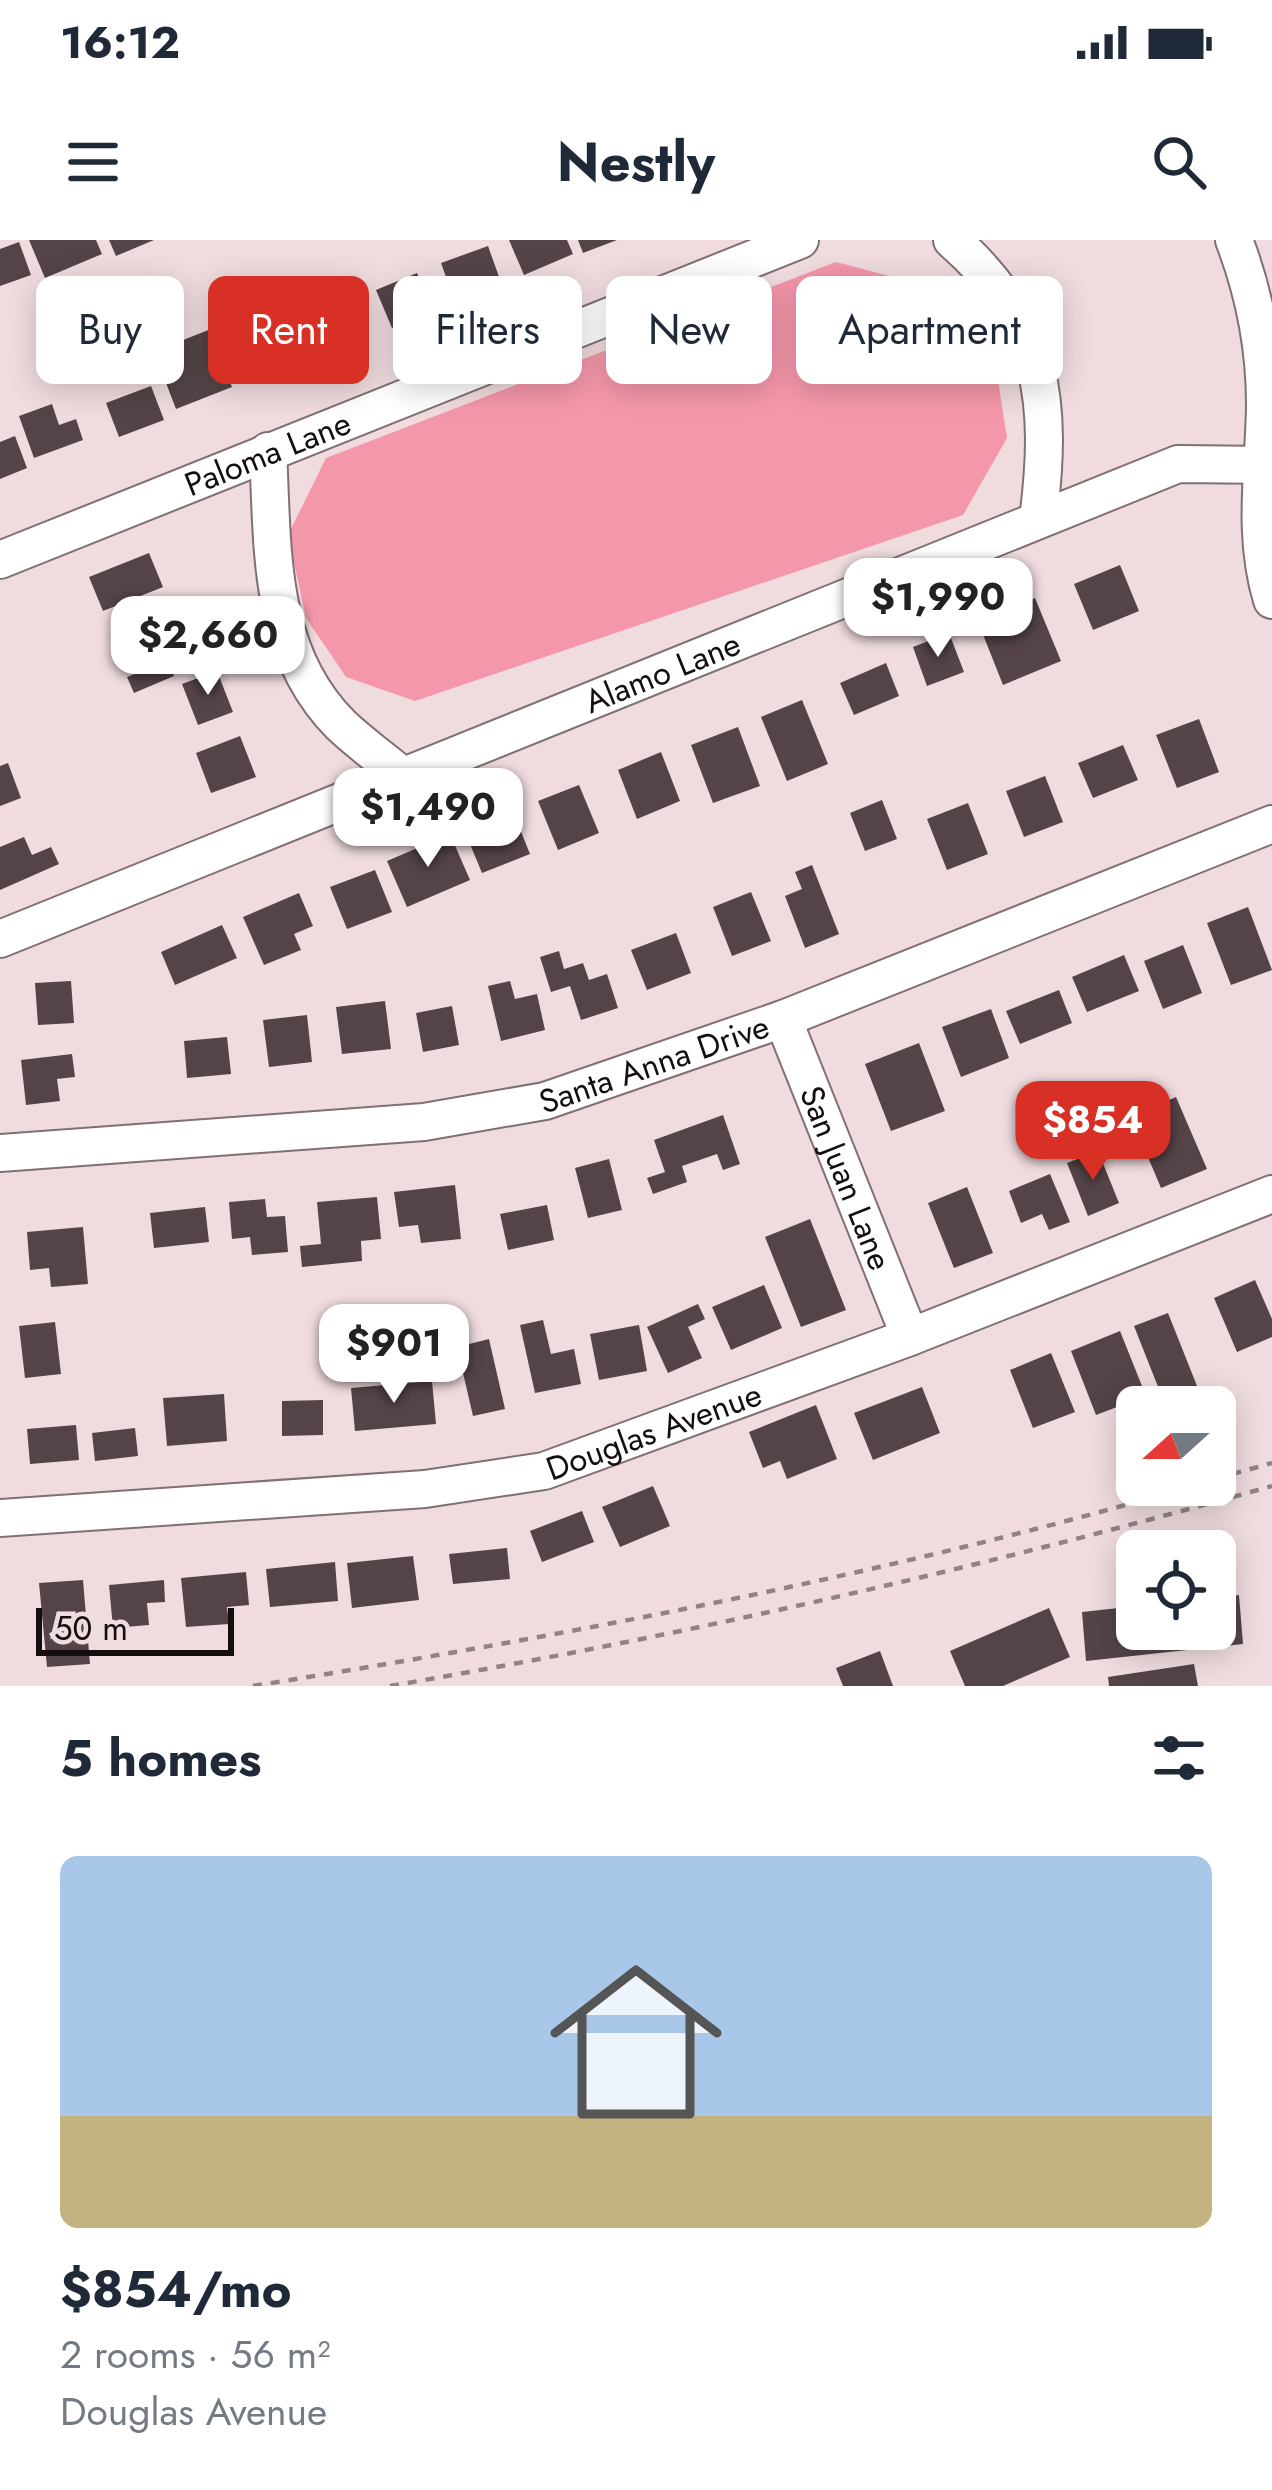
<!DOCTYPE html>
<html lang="en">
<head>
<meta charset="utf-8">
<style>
	:root { --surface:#fff; --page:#f2f2f3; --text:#1f2937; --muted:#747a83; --line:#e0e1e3; --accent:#d93025 }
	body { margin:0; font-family:Jost,sans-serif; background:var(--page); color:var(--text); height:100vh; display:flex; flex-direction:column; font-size:45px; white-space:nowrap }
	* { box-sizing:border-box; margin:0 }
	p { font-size:39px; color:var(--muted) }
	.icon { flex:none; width:66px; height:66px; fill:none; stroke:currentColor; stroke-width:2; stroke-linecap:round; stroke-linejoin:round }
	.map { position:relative; height:1446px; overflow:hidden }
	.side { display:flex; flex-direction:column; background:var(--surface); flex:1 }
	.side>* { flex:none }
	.guide { position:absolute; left:36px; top:36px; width:1200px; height:108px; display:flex; gap:24px }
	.needle { width:78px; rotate:249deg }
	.fabs { position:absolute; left:1116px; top:1146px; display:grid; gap:24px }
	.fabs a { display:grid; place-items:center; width:120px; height:120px; border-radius:18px; background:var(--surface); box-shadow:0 6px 30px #0003; font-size:60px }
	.scale { position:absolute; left:36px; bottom:30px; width:198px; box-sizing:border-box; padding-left:12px; border:6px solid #150e0f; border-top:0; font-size:33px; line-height:42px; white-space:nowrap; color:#150e0f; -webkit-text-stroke:9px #f0dcdf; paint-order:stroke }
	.price { position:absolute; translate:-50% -102px; padding:0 27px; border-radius:24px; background:#fff; color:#222; font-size:39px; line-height:78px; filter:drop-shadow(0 3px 6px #0008) }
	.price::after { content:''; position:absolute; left:50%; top:72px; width:36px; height:27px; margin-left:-18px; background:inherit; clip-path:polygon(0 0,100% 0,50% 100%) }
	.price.active { background:var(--accent); color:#fff }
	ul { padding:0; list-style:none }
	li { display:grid; align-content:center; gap:24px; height:636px; padding:0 60px }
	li+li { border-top:3px solid var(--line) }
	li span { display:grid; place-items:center; height:372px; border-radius:18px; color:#555 }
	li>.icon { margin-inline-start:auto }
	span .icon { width:216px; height:216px; fill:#fffc; stroke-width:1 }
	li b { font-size:51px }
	h2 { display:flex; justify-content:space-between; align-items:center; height:144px; padding:0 60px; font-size:51px }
	.pill { padding:0 42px; border-radius:18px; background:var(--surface); box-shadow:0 6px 30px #0003; font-size:42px; line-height:108px }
	.pill.active { background:var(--accent); color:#fff }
	.status { display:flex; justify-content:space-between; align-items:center; height:84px; padding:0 60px; background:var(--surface); direction:ltr }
	.status svg { height:33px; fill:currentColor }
	header { display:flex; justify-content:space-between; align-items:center; height:156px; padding:0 60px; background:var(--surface); font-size:54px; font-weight:700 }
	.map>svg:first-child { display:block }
	.water { fill:#f597ab }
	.building { fill:#544447 }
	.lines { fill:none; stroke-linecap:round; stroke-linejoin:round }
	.minor-casing { stroke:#817073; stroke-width:40 }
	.path { stroke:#918385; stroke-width:4.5; stroke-dasharray:9 9; stroke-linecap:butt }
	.minor { stroke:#fff; stroke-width:36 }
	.labels { text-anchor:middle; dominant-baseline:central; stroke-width:12; stroke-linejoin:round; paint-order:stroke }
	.street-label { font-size:33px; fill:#150e0f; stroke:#f0dcdf }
</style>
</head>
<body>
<div class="status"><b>16:12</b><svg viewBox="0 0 49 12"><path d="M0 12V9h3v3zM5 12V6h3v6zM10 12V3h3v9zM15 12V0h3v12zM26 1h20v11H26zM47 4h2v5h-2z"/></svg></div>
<header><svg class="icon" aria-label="menu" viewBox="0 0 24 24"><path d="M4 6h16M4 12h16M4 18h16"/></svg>Nestly<svg class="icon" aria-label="search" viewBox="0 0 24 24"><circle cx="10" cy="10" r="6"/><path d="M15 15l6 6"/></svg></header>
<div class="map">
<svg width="1272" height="1446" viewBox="0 0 1272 1446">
	<rect width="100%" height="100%" fill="#f0dcdf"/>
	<!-- water -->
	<path class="water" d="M836,22L912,42L996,127L1007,198L963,275L415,461L346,437L306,378L288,295L326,218Z"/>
	<!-- building -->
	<path class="building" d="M29,0H96L102,14L45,38Z
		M109,0H154L116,16Z
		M509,0H567L573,14L524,35Z
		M578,0H617L583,13Z
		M19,2L31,35L0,46V9Z
		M488,6L503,48L456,65L441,23Z
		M417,33L433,72L392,88L376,50Z
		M345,41L369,96L334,111L327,92L309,99L294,63Z
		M277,87L291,125L246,142L232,104Z
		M211,89L232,147L176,169L161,130L180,123L173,104Z
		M151,146L164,180L119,197L106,163Z
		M52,164L59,185L76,179L83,200L34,218L19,176Z
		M15,196L27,228L0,239V202Z
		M149,313L163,347L103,371L89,337Z
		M1120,325L1139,371L1093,390L1074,344Z
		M1035,358L1061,421L1003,445L978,382Z
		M193,372L206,404L167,420L174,436L134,453L127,437L147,429L140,413L160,405L153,389Z
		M949,393L964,432L927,446L913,407Z
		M886,423L899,456L854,475L840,443Z
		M217,431L233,472L198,485L182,444Z
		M802,460L828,524L787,541L761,477Z
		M1199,479L1219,532L1177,548L1156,495Z
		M738,487L760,546L713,563L691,505Z
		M240,496L256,537L211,553L196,513Z
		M1123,505L1138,540L1093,558L1078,523Z
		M661,512L680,561L637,579L618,530Z
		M8,523L21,558L0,566V526Z
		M1045,536L1063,582L1024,597L1006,551Z
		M579,545L599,593L558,610L538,561Z
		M882,560L897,599L865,611L850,573Z
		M968,563L988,614L947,630L927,579Z
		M513,572L530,614L482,633L465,592Z
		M450,594L470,640L407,667L387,621Z
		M24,597L32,615L51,607L59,624L0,650V607Z
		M812,625L839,694L805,708L785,656L802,649L795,632Z
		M375,630L392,672L347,689L330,647Z
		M751,652L771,701L732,716L713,667Z
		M299,653L313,686L294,694L301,710L264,725L243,677Z
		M1248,667L1272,730L1231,745L1207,683Z
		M222,685L237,718L175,745L161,712Z
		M676,693L691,733L647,750L631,710Z
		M1183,705L1202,753L1163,769L1144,721Z
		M559,711L564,729L583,723L589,740L607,734L618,768L581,780L570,746L551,752L540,717Z
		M1124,715L1139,751L1087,772L1072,737Z
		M71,741L74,783L38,785L35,743Z
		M510,741L515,759L537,754L545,790L501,801L488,746Z
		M1059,750L1072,783L1020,804L1006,771Z
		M385,761L391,809L342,814L336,767Z
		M452,766L459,805L423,812L416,773Z
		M991,769L1009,818L961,837L942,787Z
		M307,775L312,822L269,827L263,780Z
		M227,797L231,834L187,838L184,801Z
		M919,803L945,871L891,891L865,824Z
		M72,814L75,837L57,839L60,861L26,865L21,820Z
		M1176,857L1207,929L1161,948L1131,877Z
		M723,875L740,924L723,930L717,914L682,926L687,942L653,954L647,938L665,932L654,900Z
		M1098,911L1119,963L1088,976L1067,923Z
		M609,919L622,970L588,978L575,928Z
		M1050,934L1070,982L1049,990L1042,974L1021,983L1009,951Z
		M455,945L461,999L421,1003L418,985L399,987L394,952Z
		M967,947L993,1013L954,1028L928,963Z
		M377,957L381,999L361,1001L362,1021L302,1027L300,1006L321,1004L317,962Z
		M265,959L267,977L285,976L288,1012L252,1015L250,997L232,999L229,962Z
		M547,965L554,1000L508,1010L500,974Z
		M205,967L209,1002L154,1008L150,973Z
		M810,979L846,1070L801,1087L765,997Z
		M83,987L88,1044L51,1047L49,1028L30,1030L27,992Z
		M1255,1040L1272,1079V1097L1237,1112L1214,1058Z
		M764,1045L782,1088L731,1110L712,1067Z
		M698,1064L705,1079L688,1087L702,1118L668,1133L647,1087Z
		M1168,1073L1201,1156L1173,1167H1166L1134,1086Z
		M543,1080L551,1114L574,1109L581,1144L535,1153L520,1085Z
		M55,1082L61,1134L25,1138L19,1086Z
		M639,1085L647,1131L599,1140L590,1094Z
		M1120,1091L1146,1156L1096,1175L1071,1111Z
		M489,1099L505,1169L473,1176L457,1107Z
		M1051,1113L1075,1172L1033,1188L1010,1130Z
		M432,1141L436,1184L355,1191L351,1148Z
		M922,1147L940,1193L873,1220L854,1173Z
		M224,1154L227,1201L167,1206L163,1158Z
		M323,1160V1195L282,1196V1161Z
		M816,1165L837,1219L787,1239L780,1221L763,1228L749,1192Z
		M76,1185L79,1220L30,1224L27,1189Z
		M135,1188L138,1216L95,1221L92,1193Z
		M653,1246L670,1286L620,1307L602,1267Z
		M582,1271L594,1302L542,1322L530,1291Z
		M507,1308L510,1339L453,1344L449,1314Z
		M413,1316L419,1360L352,1368L347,1323Z
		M335,1322L338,1361L270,1367L266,1329Z
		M246,1332L249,1365L227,1367L229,1384L186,1387L181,1338Z
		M83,1340L90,1424L47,1427L39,1343Z
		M164,1340L165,1362L147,1363L149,1385L113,1388L109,1345Z
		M1239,1355L1243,1404L1086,1421L1082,1372L1137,1366V1389H1215V1358Z
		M1049,1368L1070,1417L1003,1446H965L950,1411Z
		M880,1411L893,1446H843L836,1428Z
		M1194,1424L1198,1446H1109L1108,1437Z"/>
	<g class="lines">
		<!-- minor casing -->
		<g class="minor-casing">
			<g id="minor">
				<path d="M952,0C1045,81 1053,164 1038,280"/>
				<path d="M1234,0C1254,52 1265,109 1265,165C1264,232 1252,294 1272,360"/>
				<path d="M268,211C273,308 267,411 341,485C361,504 385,521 406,539"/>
				<path id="s1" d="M0,320L800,0"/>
				<path id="s2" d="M0,699L1178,224L1272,225"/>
				<path id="s3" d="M783,779L910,1097"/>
				<path id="s4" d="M0,913L424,882L545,861L783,779L1272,584"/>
				<path id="s5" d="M0,1278L425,1249L544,1231L910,1097L1272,954"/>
			</g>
		</g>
		<!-- path -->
		<path class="path" d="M1215,1239L1272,1223
			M253,1446C570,1395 887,1335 1196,1245
			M390,1446C688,1395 981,1328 1272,1246"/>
		<!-- minor -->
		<use href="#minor" class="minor"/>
	</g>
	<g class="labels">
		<!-- street labels -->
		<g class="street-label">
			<text stroke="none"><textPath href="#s1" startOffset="288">Paloma Lane</textPath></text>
			<text stroke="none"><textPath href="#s2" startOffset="714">Alamo Lane</textPath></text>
			<text stroke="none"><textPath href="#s4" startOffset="663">Santa Anna Drive</textPath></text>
			<text stroke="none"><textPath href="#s3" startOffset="171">San Juan Lane</textPath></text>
			<text stroke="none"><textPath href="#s5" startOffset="663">Douglas Avenue</textPath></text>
		</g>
	</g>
</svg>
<div class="fabs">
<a><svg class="needle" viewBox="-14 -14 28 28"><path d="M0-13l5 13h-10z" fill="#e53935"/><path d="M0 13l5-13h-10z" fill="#747a83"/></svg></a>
<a><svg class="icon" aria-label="locate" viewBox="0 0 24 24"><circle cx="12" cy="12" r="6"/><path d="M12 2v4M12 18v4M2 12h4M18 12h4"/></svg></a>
</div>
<div class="scale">50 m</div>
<b class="price" style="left:938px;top:420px">$1,990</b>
<b class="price" style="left:208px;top:458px">$2,660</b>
<b class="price" style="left:428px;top:630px">$1,490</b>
<b class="price active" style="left:1093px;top:943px">$854</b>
<b class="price" style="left:394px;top:1166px">$901</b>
<div class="guide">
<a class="pill">Buy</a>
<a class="pill active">Rent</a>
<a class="pill">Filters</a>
<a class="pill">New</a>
<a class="pill">Apartment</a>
</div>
</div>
<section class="side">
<h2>5 homes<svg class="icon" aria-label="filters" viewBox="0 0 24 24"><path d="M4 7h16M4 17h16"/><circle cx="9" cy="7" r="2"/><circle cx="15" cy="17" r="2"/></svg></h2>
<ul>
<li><span style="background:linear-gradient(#a9c7e8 70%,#c2b280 0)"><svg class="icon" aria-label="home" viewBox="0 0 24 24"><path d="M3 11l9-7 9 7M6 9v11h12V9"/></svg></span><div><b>$854/mo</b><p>2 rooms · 56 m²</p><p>Douglas Avenue</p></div></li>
</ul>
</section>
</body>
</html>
